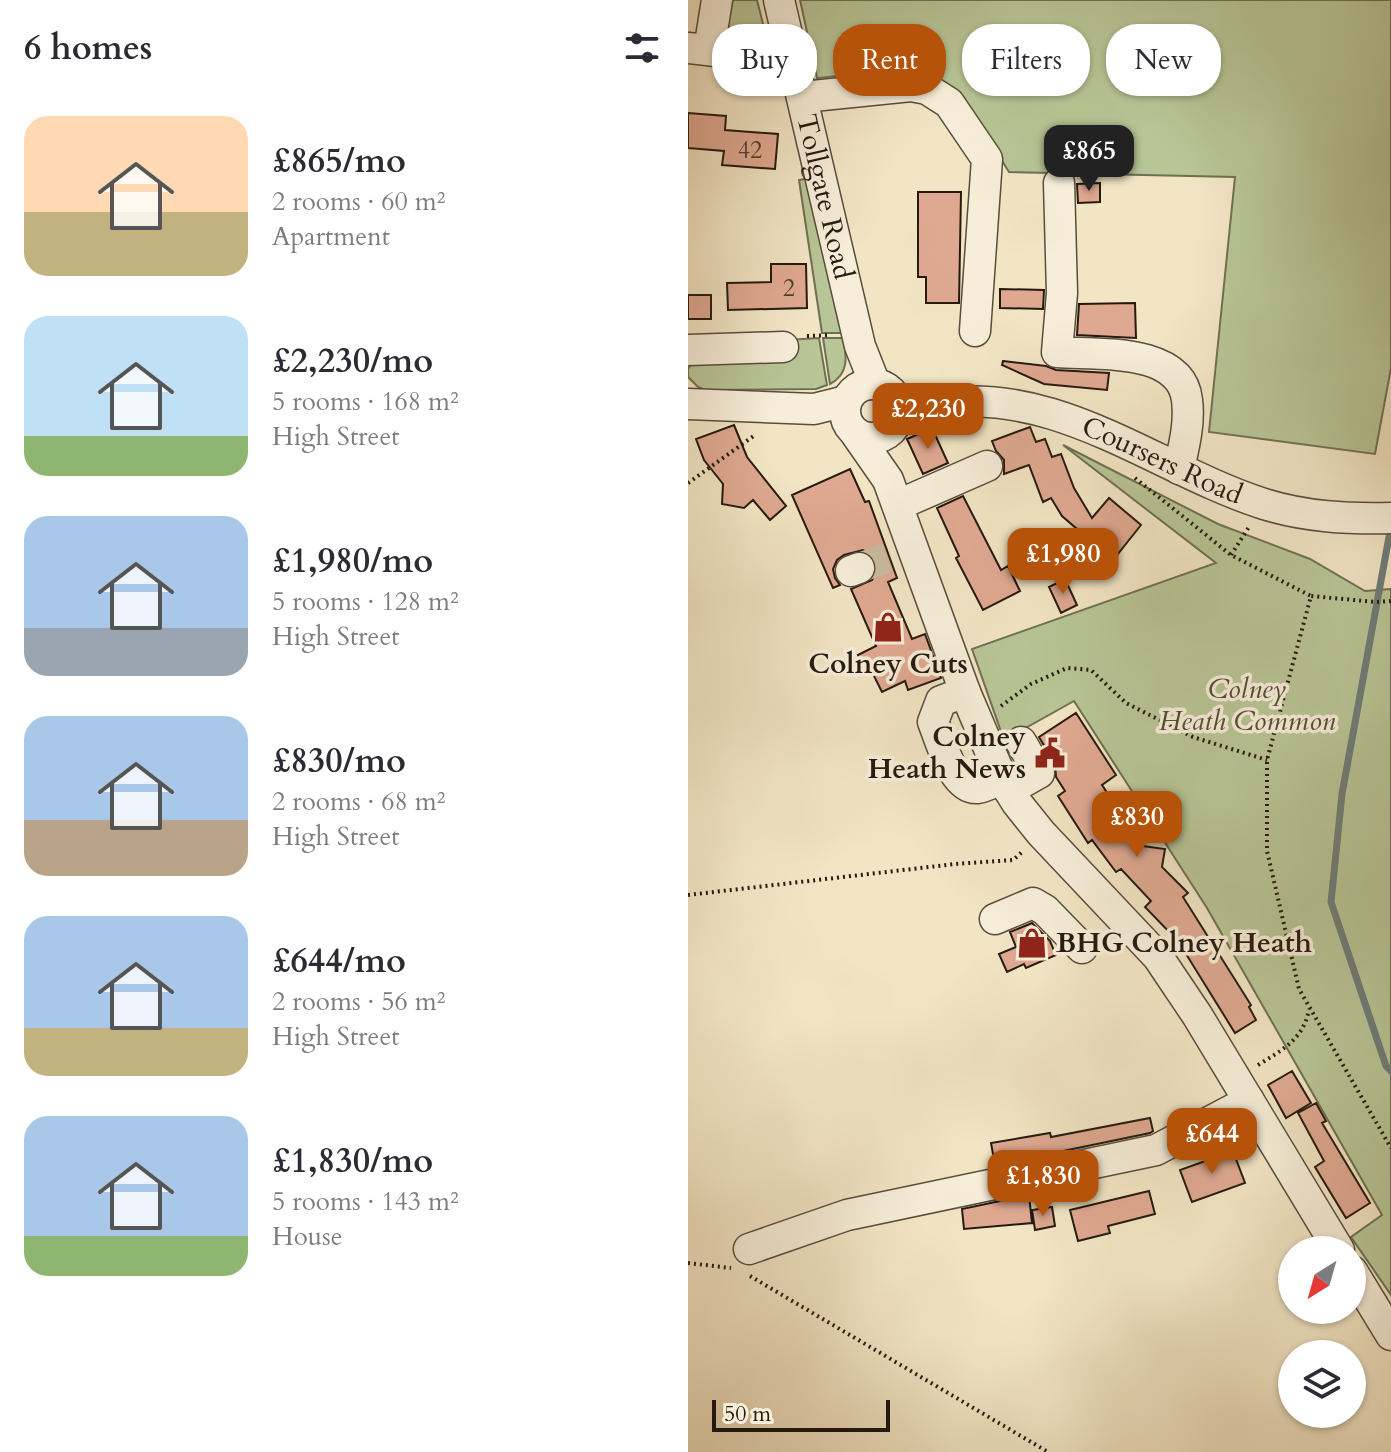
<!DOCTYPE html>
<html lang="en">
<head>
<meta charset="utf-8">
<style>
	:root { --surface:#fff; --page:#f7f7f7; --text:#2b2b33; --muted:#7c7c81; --accent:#b45309 }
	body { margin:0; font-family:Cardo,serif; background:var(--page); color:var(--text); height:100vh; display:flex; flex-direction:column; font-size:30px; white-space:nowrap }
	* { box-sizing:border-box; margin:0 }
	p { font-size:26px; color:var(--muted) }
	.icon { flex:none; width:44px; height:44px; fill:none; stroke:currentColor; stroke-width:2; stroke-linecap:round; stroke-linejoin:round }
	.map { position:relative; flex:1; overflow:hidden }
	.sheet { display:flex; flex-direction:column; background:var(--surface); width:688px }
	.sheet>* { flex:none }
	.hud { position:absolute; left:24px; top:24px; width:558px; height:72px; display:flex; gap:16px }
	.needle { width:52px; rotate:217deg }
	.tools { position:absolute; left:590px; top:1236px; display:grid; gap:16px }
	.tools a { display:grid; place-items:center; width:88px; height:88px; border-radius:50%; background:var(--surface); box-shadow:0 2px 6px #0004; font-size:40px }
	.scale { position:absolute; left:24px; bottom:20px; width:178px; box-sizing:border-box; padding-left:8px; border:4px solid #261a10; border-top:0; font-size:22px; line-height:28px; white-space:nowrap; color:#261a10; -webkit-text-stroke:6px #f7eed9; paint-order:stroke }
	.price { position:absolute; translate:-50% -68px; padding:0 18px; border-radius:16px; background:var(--accent); color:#fff; font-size:26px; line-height:52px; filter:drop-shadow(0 2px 4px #0008) }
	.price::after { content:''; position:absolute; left:50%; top:48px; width:24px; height:18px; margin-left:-12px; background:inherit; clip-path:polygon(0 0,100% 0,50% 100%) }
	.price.on { background:#222; color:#fff }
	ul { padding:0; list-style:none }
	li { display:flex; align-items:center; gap:24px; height:200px; padding:0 24px }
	li span { display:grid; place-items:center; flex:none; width:224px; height:160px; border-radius:24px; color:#555 }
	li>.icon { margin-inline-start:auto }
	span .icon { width:96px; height:96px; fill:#fffc; stroke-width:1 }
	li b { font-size:34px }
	h2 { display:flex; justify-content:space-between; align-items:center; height:96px; padding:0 24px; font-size:34px }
	.chip { padding:0 28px; border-radius:32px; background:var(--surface); box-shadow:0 2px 6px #0004; font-size:28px; line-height:72px }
	.chip.on { background:var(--accent); color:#fff }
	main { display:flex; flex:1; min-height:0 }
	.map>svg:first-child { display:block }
	.green { fill:#b8c596; stroke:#6f7053; stroke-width:2 }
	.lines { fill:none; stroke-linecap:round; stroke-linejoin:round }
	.stream { stroke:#6e7c78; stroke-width:7 }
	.building { fill:#dfa991; stroke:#261a10; stroke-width:2 }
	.minor-tunnel { stroke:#c9bca0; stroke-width:30; stroke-dasharray:30 15; stroke-linecap:butt }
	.minor-casing { stroke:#594d3d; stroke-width:33 }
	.path { stroke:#261a10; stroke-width:4; stroke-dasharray:2 4; stroke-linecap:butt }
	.minor { stroke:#f7eed9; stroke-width:30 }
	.labels { text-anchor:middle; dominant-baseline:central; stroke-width:7; stroke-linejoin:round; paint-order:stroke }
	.number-label { font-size:24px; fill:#543e30 }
	.street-label { font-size:28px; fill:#261a10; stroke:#f7eed9 }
	.poi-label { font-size:28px; font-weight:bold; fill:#261a10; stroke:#f7eed9 }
	.park-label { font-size:28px; font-style:italic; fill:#524d38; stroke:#f7eed9 }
</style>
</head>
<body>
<main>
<section class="sheet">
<h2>6 homes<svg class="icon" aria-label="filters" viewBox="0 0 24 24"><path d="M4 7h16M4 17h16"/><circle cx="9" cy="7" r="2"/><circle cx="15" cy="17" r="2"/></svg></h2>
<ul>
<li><span style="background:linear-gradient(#ffd9b3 60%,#c2b280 0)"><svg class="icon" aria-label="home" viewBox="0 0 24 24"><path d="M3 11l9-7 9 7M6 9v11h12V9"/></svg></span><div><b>£865/mo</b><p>2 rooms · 60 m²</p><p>Apartment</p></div></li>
<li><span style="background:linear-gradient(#bfe0f5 75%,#8fb573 0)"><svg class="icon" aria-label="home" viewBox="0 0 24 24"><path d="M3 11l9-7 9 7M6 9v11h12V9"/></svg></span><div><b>£2,230/mo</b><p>5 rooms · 168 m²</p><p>High Street</p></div></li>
<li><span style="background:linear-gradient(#a9c7e8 70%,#9aa5b1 0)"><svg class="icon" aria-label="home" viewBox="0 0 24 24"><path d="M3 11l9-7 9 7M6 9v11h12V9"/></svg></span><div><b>£1,980/mo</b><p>5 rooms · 128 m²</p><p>High Street</p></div></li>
<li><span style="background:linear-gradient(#a9c7e8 65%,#b9a48a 0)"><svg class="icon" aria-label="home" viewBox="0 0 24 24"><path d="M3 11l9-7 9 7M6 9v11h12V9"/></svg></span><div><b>£830/mo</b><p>2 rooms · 68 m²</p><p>High Street</p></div></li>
<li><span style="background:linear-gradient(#a9c7e8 70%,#c2b280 0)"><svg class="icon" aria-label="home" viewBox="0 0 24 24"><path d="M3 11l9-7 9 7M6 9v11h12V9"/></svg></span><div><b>£644/mo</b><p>2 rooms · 56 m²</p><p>High Street</p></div></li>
<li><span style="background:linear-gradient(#a9c7e8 75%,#8fb573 0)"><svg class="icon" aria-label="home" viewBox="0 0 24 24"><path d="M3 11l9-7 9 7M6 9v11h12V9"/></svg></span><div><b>£1,830/mo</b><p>5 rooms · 143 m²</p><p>House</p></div></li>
</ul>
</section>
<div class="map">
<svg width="703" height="1452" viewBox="0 0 703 1452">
	<rect width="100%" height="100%" fill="#f2e5c4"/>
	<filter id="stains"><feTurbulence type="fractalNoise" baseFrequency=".0025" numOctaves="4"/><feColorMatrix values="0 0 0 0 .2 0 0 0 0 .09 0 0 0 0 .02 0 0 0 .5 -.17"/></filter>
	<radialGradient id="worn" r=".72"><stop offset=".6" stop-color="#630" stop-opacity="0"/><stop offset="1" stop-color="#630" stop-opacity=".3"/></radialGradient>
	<!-- green -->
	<path class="green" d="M41,0H69L76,28L71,40L64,44L42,38L38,30Z
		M112,0H703V368L687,454L521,432L547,177L321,172C298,137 277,85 233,73C217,68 150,76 129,78Z
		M122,178L157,333H134L111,180Z
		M131,338L139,385L128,389L17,390L10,387L0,377V369L4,363L98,340Z
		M135,338H155C159,357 161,374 142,384Z
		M375,445L530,524L622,559L677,591L703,589V1295L663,1237L694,1215L519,908L386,701L316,740L284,649L528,563Z"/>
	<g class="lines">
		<!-- stream -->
		<path class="stream" d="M703,526L654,794L643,902L698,1066L703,1071"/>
	</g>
	<!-- building -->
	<path class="building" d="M0,113L38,116L37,130L90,134L87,169L34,165L36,151L0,148Z
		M412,183V202L390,203L389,184Z
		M230,192H273L271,303H238V277H230Z
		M83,264H118L119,308L40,310L39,283L83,282Z
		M312,289L356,290L355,309L312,308Z
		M0,295H23V319H0Z
		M447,303L448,338L389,335L391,304Z
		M315,361L358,366L368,370L421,373L419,390L356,384L314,365Z
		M46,425L59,457L98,506L82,520L65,500L56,508L34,504L35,484L16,460L8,439Z
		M342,427L348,442L357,439L364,457L373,454L386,488L404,518L421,498L453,525L425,560L374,516L363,498L355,502L341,465L316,474V460L308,451L304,441Z
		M244,428L260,463L235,474L219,439Z
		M162,469L177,502L181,501L209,578L200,582L224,639L237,634L253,678L220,690L217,681L194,692L183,670L179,672L170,655L188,646L163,589L184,580L189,570L187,561L182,554L175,550L156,555L149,560L145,569L147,578L152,585L145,588L104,495Z
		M275,496L313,570L320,566L332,591L295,610L268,558L271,556L249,508Z
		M377,579L389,605L373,613L361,587Z
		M388,713L428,775L414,785L455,846L477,849L474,867L500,893L495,897L563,1005L561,1007L568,1020L547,1033L490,941L457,907L463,901L433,869L428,872L404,840L400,843L370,796L377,791L368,777L367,764L351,737Z
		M344,923L362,941L368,955L338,968L336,964L319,972L311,954L328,947L322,932Z
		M604,1071L623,1103L598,1118L580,1085Z
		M628,1103L638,1121L634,1123L682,1203L658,1218L627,1167L636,1161L610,1113Z
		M462,1118L465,1131L462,1133L307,1165L303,1143L362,1133L363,1137Z
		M545,1151L557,1183L504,1202L492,1170Z
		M461,1191L467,1214L420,1226L422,1233L390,1241L382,1210Z
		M341,1195L344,1223L276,1229L274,1209Z
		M364,1207L367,1226L347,1230L344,1210Z"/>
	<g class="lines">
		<!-- minor-tunnel -->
		<path class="minor-tunnel" d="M171,568L201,557"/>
		<!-- minor casing -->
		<g class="minor-casing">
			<g id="minor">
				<path id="s1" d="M91,0L172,346L187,384"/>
				<path d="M0,48L62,55L103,50"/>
				<path d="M21,50L29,0"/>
				<path d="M115,97L223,86L239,89L261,103L299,159L287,331"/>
				<path d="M371,183L374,293L369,352C408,355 493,347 499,400C502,423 496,446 491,469"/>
				<path d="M0,350L95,347"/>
				<circle cx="184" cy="411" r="27"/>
				<path d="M0,404L126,409L158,401"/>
				<path id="s2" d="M211,416C222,413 234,407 246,405C367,383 467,469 576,504C618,517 659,519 703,518"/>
				<path d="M168,434L200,480L277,692L314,779L329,803L353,833L470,957L509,1015L651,1250"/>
				<path d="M210,505L299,466"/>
				<path d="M163,571L171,568"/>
				<path d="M277,692L253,701L245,722C253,741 265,790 290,788C297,787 307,781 314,779"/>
				<path d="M321,790L351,773L333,742"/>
				<path d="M307,919L345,903L357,910L394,948"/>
				<path d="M61,1249L159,1215L468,1150L561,1101"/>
				<path d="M664,1271L703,1335"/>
			</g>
		</g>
		<!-- path -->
		<path class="path" d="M119,336L142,335
			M447,478L543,555L623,596
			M0,483L67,435
			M543,555L561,527
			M703,601L688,602L623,596L579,760V851L611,989L703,1148
			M313,706L343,684L379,668L403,670L438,703L505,737L579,760
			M0,895L267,864L325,860L334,852
			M570,1065C594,1050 616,1039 621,1009
			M0,1263L43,1268
			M62,1276L360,1452"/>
		<!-- minor -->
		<use href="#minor" class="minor"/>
	</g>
	<!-- icons -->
	<defs>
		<g id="shop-bare" transform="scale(2.4)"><path d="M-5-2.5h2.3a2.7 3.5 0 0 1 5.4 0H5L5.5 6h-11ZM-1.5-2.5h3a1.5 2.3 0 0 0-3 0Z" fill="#8f2418" stroke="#f7eed9" stroke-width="2.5" paint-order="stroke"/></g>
		<g id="civic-bare" transform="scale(2.4)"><path d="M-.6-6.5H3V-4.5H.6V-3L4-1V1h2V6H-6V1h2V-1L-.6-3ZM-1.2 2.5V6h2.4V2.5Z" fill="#8f2418" stroke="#f7eed9" stroke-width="2.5" paint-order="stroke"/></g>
	</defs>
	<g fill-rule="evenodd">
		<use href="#shop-bare" x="200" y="627"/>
		<use href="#civic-bare" x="362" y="753"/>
		<use href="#shop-bare" x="344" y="943"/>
	</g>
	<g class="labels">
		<!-- number labels -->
		<g class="number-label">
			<text x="62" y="150">42</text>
			<text x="101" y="288">2</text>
		</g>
		<!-- street labels -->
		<g class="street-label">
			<text stroke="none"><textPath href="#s1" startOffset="202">Tollgate Road</textPath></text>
			<text stroke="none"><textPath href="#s2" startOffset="276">Coursers Road</textPath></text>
		</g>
		<!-- poi labels -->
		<g class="poi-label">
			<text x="200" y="664">Colney Cuts</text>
			<text x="338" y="737" text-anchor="end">Colney<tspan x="338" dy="32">Heath News</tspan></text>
			<text x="368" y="943" text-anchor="start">BHG Colney Heath</text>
		</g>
		<!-- park labels -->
		<g class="park-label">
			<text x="559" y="689">Colney<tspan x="559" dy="32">Heath Common</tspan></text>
		</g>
	</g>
	<rect width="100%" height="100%" filter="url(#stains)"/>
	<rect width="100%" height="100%" fill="url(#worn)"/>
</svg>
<div class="tools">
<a><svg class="needle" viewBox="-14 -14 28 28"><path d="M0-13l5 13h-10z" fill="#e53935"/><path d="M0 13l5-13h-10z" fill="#7c7c81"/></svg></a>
<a><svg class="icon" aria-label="layers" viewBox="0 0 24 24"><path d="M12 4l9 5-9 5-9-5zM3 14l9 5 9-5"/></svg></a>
</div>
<div class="scale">50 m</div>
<b class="price on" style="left:401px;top:193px">£865</b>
<b class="price" style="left:240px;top:451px">£2,230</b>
<b class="price" style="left:375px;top:596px">£1,980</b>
<b class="price" style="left:449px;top:859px">£830</b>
<b class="price" style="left:524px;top:1176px">£644</b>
<b class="price" style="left:355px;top:1218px">£1,830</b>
<div class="hud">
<a class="chip">Buy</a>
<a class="chip on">Rent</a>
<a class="chip">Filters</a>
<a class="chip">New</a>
</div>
</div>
</main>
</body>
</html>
